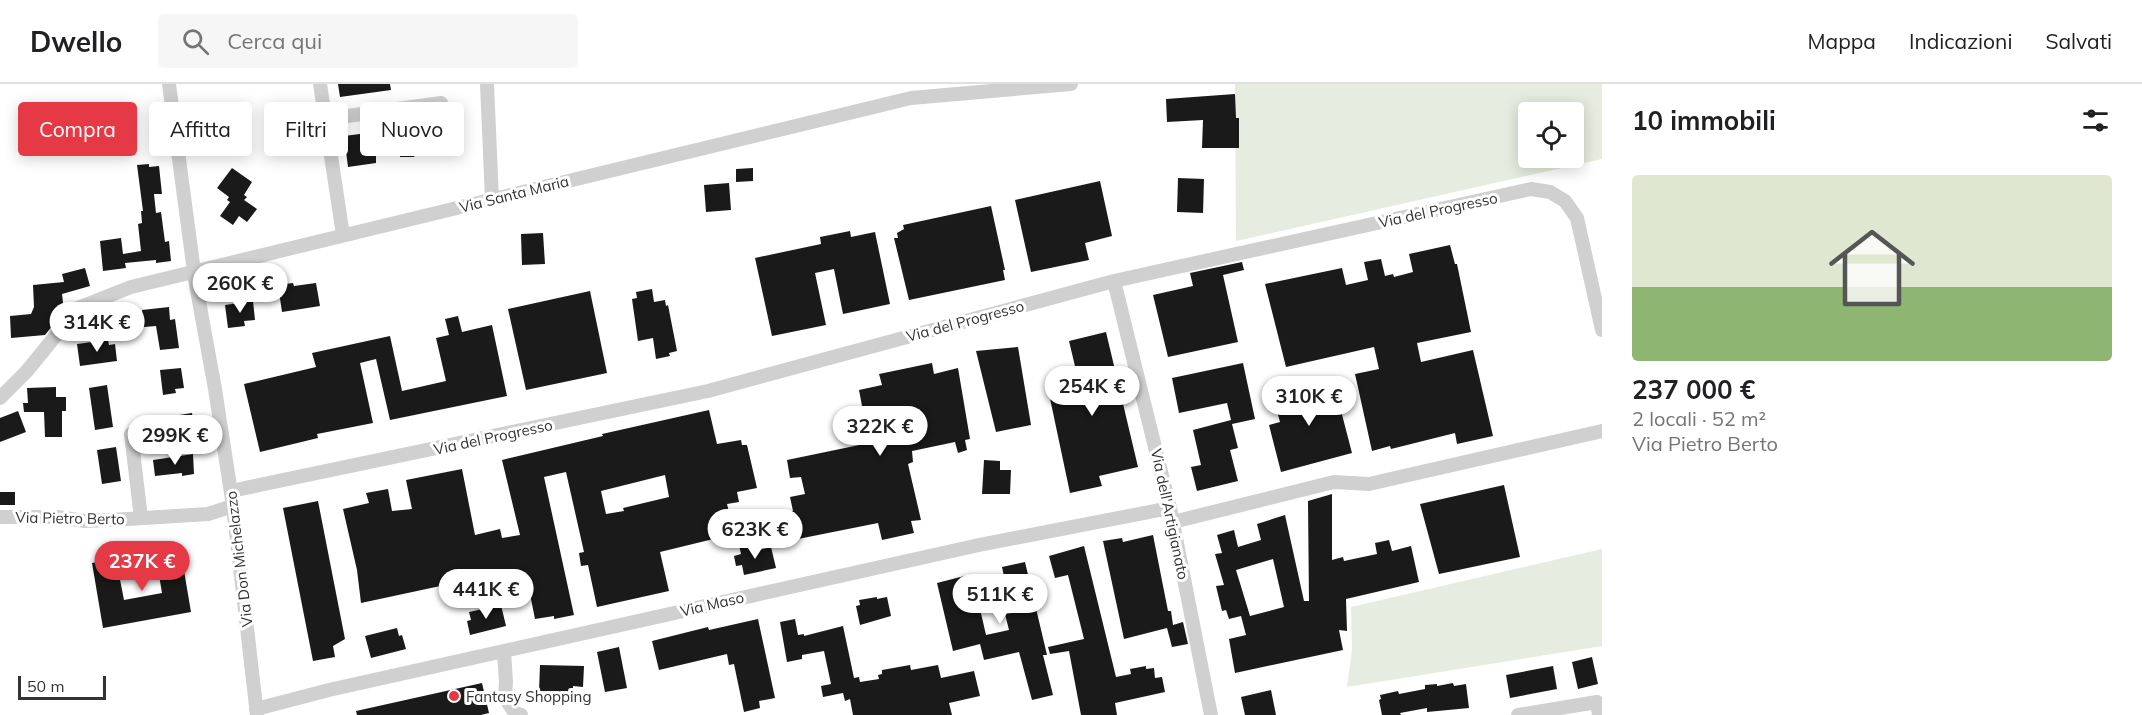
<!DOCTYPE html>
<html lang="it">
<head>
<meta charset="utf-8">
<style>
	:root { --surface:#fff; --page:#f6f6f6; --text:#202124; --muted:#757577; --line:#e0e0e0; --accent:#e63946 }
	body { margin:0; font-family:Mulish,sans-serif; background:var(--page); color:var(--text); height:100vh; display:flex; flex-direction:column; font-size:22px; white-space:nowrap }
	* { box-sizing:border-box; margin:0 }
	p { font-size:20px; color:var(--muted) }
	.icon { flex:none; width:33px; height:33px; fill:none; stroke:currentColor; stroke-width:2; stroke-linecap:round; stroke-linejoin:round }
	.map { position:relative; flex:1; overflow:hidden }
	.side { display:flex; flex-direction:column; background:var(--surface); width:540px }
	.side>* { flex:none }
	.hud { position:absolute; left:18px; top:18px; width:570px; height:54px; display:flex; gap:12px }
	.tools { position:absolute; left:1518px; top:18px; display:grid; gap:12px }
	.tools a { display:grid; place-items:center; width:66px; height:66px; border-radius:6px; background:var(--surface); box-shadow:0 3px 15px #0003; font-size:30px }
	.scale { position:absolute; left:18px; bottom:15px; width:88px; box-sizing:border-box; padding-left:6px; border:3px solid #333; border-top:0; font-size:16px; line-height:21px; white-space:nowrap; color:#333; -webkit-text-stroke:4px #fff; paint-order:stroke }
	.price { position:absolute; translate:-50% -51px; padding:0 14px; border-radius:21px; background:#fff; color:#222; font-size:20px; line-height:39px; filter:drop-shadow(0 2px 3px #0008) }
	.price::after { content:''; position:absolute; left:50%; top:36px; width:18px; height:14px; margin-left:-9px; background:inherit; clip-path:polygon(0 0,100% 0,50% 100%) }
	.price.active { background:var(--accent); color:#fff }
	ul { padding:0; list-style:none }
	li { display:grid; align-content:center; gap:12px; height:318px; padding:0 30px }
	li span { display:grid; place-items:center; height:186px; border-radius:6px; color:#555 }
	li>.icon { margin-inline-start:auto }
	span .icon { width:108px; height:108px; fill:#fffc; stroke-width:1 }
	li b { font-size:26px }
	h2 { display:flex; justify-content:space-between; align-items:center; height:72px; padding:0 30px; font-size:26px }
	.tag { padding:0 21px; border-radius:6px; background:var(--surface); box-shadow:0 3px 15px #0003; font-size:21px; line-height:54px }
	.tag.active { background:var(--accent); color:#fff }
	header { display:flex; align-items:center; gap:36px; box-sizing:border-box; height:84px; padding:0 30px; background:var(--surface); border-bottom:2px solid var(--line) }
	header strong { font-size:28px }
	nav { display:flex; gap:33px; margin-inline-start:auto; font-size:21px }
	.search { width:420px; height:54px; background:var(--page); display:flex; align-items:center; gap:15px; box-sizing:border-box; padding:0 21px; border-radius:6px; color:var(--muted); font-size:22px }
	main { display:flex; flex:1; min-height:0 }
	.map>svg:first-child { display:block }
	.green { fill:#e6ecdf; fill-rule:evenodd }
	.building { fill:#1a1a1a; fill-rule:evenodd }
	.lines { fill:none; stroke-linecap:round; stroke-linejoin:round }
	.street { stroke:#d0d0d0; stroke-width:14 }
	.poi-dot { fill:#e63946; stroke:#fff; stroke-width:2 }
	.labels { text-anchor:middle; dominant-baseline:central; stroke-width:6; stroke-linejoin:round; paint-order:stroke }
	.street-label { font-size:15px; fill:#333; stroke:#fff }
	.poi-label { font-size:15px; fill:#333; stroke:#fff; text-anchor:start }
</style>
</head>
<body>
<header>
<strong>Dwello</strong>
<div class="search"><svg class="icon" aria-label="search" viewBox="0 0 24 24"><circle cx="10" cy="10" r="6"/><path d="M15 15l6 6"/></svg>Cerca qui</div>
<nav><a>Mappa</a><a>Indicazioni</a><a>Salvati</a></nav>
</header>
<main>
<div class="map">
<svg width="1602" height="631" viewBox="0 0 1602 631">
	<rect width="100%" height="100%" fill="#fff"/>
	<!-- green -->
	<path class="green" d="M1235,0H1602V75L1236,157ZM1528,28H1574V74H1528Z
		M1602,465V562L1347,603L1352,565L1351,523Z"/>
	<!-- building -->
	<path class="building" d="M338,0H390L391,6L340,13Z
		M1235,10L1236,34H1239V64H1202L1203,36L1167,38L1166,15Z
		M218,19L222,41L195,46L192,27L200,26V22Z
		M431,41L434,60L419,62L414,73H400V65L376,68V79L348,83L344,52Z
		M149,80V83L159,82L162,110H154L156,129L161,128L165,158L169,157L171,177L156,179V176L125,179L126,184L103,187L100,157L121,154L123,170L141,167L138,140L142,139L141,127H143L137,81Z
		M232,84L252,98L244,111L247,113L244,116L257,125L247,138L239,132L233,141L220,132L230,118L227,116L229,113L217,104Z
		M753,84V97L736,98V85Z
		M1178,94L1204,95L1203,129L1177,128Z
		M1100,97L1112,152L1085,159L1089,176L1031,188L1015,116Z
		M729,99L731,126L706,128L704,101Z
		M991,122L1005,186H1003L1005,196L909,216L894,154H898L897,149L904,145L903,141Z
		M850,147L851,153L875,148L890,220L843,230L834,185L815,189L826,241L772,252L755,174L821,160L820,153Z
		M543,149L545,180L522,181L521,150Z
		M1450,161L1455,180H1457L1471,248L1417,259L1421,278L1473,266L1493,352L1457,360L1455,349L1391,365L1390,362L1372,367L1355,290L1379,285L1374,263L1286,283L1265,200L1342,184L1346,201L1368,196L1364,178L1381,175L1385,192L1393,190L1394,193L1413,188L1409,170Z
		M1242,178L1244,186L1223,191L1238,258L1168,273L1153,211L1193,202L1190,189Z
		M85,184L90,202L62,210L64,227L45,251L11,254L10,232L31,230L34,223L33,201L64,198L62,190Z
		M293,199L294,202L316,199L320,222L282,228L278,201Z
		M652,205L654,218L665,216L666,222L668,221L677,267L669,269L670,272L656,275L653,254L638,257L632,215L637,214L636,208Z
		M590,207L607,289L526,306L508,225Z
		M253,217L255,236L244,237L245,242L228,244L225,221Z
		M169,223L170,236L175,235L179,264L160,266L156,242L144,243L142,226Z
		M458,232L462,248L492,241L507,312L390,336L376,275L360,279L373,339L317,350L318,354L260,368L244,300L316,283L312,269L390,252L402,307L446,297L436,254L449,251L445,235Z
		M1106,248L1138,383L1099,392L1102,402L1070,409L1048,305L1079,299L1069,257Z
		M108,256L109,261L115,260L117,277L80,282L77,260Z
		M1018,263L1031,341L996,348L976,267Z
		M932,279L934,290L958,284L970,355L965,356L967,366L958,369L955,358L912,367L913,378L908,380L921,436L911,437L914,449L882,456L878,439L788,457L782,430L793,427L790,413L805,410L801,393L790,394L787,376L869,359L859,306L882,301L879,290Z
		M1243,279L1255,335L1232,340L1238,364L1230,366L1238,397L1197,407L1191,383L1201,381L1193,346L1231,336L1227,319L1179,329L1172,294Z
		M181,284L184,304L175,305L176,309L163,311L160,286Z
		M1333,296L1352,369L1281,388L1269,341L1280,338L1273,312Z
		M107,301L113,343L95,346L89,304Z
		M56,303V313H66V327H62V353H45L44,328H24L23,319H28L27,304Z
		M709,326L717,360L741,356L742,361H747L757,404L737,408L739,418L727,420L732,440L738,439V449L660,468L669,507L597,523L588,481L581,482L579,469L584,468L566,388L544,393L574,531L554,535V532L535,535L527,495L519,497L517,491L489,497L487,492L361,519L357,486L343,425L369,419L366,409L388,405L392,427L412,425L406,396L462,385L475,451L500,445L502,454L520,451L502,376L603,352L602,350ZM665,391L669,413L623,424L624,427L606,430L601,407Z
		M18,327L26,348L0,358V334Z
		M192,329L195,350L163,354L160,334Z
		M116,363L121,397L102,400L97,366Z
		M193,370L194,390L182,392V389L155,392L153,376Z
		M984,376L1000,377V386H1011L1010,410H982Z
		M1504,401L1520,473L1439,490L1420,420Z
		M0,408H15V421H0Z
		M1332,410V476L1343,473L1344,477L1377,470L1375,459L1389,456L1392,467L1411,462L1419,498L1346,515L1347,547L1339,546L1343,566L1235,589L1229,555L1246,551L1241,532L1229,535L1226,526L1222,527L1216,502L1224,501L1215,470L1222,469L1217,451L1234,446L1238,463L1261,456L1257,440L1285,431L1304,517H1309L1308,417ZM1273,475L1284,523L1250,532L1236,486Z
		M318,417L345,555L333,562L335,573L313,577L283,424Z
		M1153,451L1168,527H1171L1173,541L1183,538L1188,560L1172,563L1167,544L1124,555L1103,457L1122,454L1123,458Z
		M749,459L751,468L771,463L776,484L744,491L742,481L736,482L734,472L741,470L739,461Z
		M1084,462L1116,593L1131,590L1130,585L1146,582V585L1154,584L1155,594L1162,593L1165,608L1115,619L1117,631H1081L1069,567L1050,570L1048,563L1084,555L1068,491L1055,494L1049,472Z
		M180,463L191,528L103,544L92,479L116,475L124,516L162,509L155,467Z
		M1025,478L1047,571H1043L1053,611L1032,616L1019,568L984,576L980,560L953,567L937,499L972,490L986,551L1009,546L1005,530L1012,529L1002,483Z
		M877,513V515L887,513L891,532L860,541L856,522L860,521L859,516Z
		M501,521L506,542L470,551L467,537L471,536L469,528Z
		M758,535L775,614L759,617L760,624L744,628L734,580L729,581L727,570L659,586L652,557L708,543L709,546Z
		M795,535L798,551L804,550V552L843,542L854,594L859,593L860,598L879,595L878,591L882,590V586L910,581L911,586L938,581L941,594L974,587L980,612L949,619L952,631H853L850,615L845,617L843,609L823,613L821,602L831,600L824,567L802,571V575L787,578L780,538Z
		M397,544L399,552L402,551L406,565L371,574L365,552Z
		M619,563L627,604L605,608L597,568Z
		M1592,573L1598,600L1578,605L1572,578Z
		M540,581L584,582L583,603L573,602V608L539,607Z
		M1553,582L1557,605L1510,614L1506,591Z
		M482,599L489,629L481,631H357L356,627Z
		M1453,599L1454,602L1466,600L1469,624L1427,628V624L1400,629L1401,631H1382L1379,616L1381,615L1380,611L1398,607L1399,610L1425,605V601L1437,600V602Z
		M1271,606L1276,631H1245L1241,613Z"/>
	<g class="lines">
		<!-- street -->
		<path class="street" d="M169,0L195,195L215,305L233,422L257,631
			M320,0L343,151
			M487,0L492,115
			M326,35L441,19
			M1114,197L1170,424L1211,631
			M0,314L27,287L78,224L131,203L911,14L1071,0
			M131,350L141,434
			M231,407L708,307L1114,197L1531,105L1550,108L1565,117L1577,134L1602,246
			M0,433H57L85,437L128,435L208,430L233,422
			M1173,438L1334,398L1369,400L1602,347
			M504,567L506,598L505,614L515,629L521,631
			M256,625L329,606L979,461L1170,424
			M1518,631L1597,618L1599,631"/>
	</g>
	<!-- markers -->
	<circle class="poi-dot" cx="454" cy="612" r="6"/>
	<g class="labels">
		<!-- street labels -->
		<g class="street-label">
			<text transform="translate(514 110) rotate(-14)">Via Santa Maria</text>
			<text transform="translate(1438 126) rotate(-12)">Via del Progresso</text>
			<text transform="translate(965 237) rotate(-15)">Via del Progresso</text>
			<text transform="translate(493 353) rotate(-12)">Via del Progresso</text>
			<text transform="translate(1170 430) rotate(78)">Via dell'Artigianato</text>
			<text transform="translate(70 434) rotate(1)">Via Pietro Berto</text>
			<text transform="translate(239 475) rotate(-97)">Via Don Michelazzo</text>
			<text transform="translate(712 520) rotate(-13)">Via Maso</text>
		</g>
		<!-- poi labels -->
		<g class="poi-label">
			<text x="466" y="612">Fantasy Shopping</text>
		</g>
	</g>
</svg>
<div class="tools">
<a><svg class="icon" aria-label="locate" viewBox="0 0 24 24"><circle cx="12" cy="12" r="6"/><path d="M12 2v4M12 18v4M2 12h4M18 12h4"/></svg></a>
</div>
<div class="scale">50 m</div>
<b class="price" style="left:240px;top:230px">260K €</b>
<b class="price" style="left:97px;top:269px">314K €</b>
<b class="price" style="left:1092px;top:333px">254K €</b>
<b class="price" style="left:1309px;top:343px">310K €</b>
<b class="price" style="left:880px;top:373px">322K €</b>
<b class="price" style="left:175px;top:382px">299K €</b>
<b class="price" style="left:755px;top:476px">623K €</b>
<b class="price active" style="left:142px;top:508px">237K €</b>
<b class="price" style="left:486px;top:536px">441K €</b>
<b class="price" style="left:1000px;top:541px">511K €</b>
<div class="hud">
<a class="tag active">Compra</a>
<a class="tag">Affitta</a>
<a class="tag">Filtri</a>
<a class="tag">Nuovo</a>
</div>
</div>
<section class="side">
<h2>10 immobili<svg class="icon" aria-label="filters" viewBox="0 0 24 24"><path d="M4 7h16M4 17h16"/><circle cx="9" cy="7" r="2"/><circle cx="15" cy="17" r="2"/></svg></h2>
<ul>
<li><span style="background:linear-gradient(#dfe7d0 60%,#8fb573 0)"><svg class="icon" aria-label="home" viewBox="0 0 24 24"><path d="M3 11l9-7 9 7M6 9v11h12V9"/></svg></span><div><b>237 000 €</b><p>2 locali · 52 m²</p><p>Via Pietro Berto</p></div></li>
</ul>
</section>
</main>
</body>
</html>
